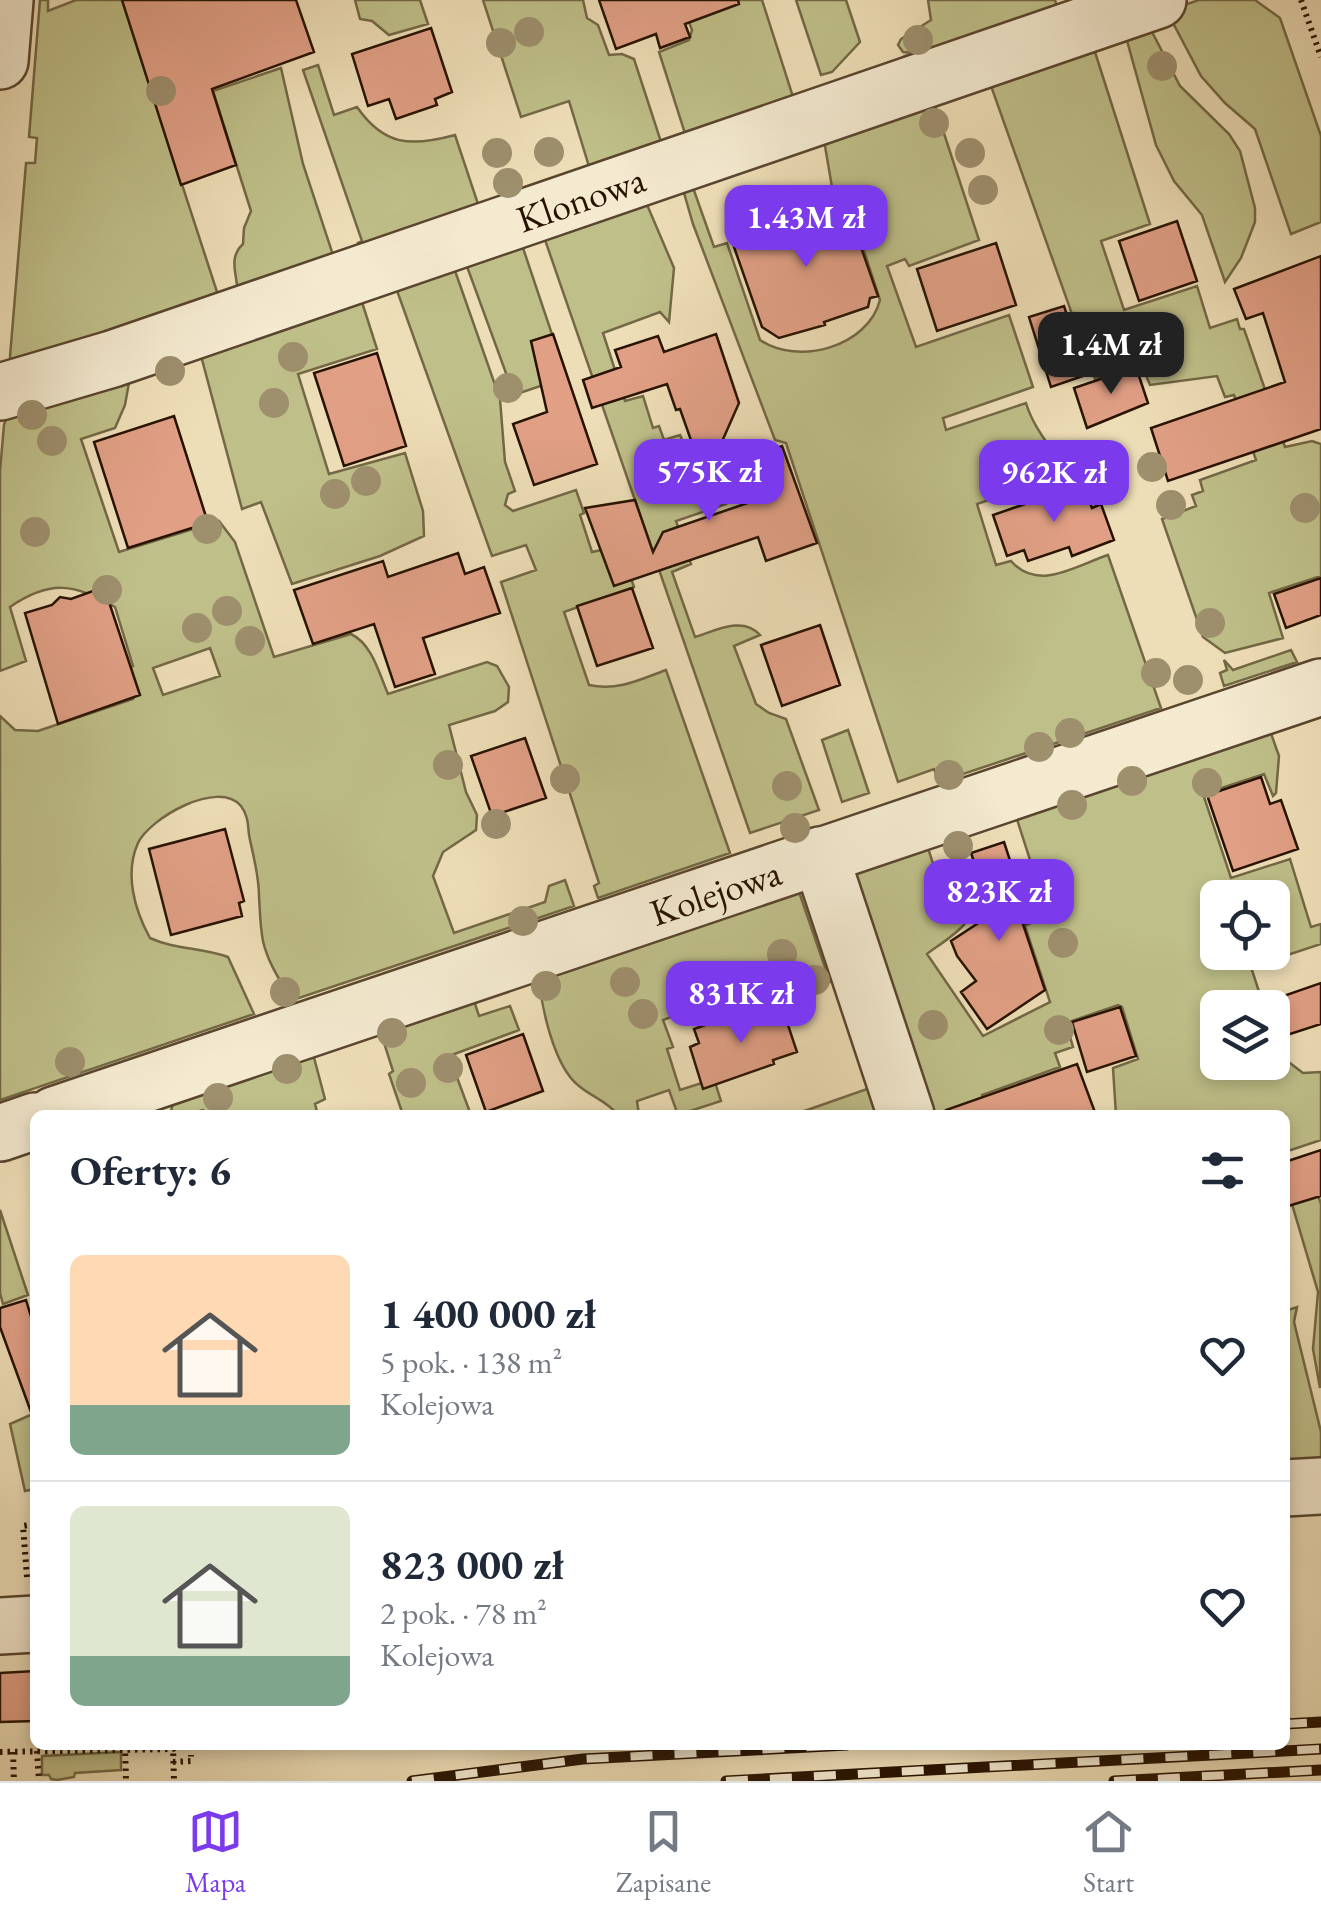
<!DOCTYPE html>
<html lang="pl">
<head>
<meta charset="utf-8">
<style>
	:root { --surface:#fff; --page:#f2f2f3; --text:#1f2937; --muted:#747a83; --line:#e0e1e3; --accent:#7c3aed }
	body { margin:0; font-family:"EB Garamond",serif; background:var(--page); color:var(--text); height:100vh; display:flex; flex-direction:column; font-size:38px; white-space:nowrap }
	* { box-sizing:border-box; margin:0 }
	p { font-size:32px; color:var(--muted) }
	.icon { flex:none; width:55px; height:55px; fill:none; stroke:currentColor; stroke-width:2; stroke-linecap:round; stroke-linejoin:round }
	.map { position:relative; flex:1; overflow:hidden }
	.sheet { position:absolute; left:30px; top:1110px; width:1260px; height:640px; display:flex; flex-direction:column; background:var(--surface); border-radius:15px; box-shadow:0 5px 15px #0003 }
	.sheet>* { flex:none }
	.buttons { position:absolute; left:1200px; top:880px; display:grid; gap:20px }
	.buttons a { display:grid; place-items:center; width:90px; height:90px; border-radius:15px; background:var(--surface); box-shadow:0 5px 15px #0003; font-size:50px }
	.price { position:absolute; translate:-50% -85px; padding:0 22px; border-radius:20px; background:var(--accent); color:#fff; font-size:32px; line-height:65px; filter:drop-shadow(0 2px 5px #0008) }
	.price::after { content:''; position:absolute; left:50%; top:60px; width:30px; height:22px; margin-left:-15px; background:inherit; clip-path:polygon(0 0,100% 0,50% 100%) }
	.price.selected { background:#222; color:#fff }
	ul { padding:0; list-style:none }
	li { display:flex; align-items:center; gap:30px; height:250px; padding:0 40px }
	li+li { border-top:2px solid var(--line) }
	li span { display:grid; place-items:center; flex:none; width:280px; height:200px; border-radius:15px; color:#555 }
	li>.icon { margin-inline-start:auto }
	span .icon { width:120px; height:120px; fill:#fffc; stroke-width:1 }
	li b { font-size:42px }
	h2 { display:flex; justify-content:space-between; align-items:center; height:120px; padding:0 40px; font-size:42px }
	.dock { display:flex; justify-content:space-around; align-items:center; height:140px; border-top:2px solid var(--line); background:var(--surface); font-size:28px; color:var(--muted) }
	.dock a { display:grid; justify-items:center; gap:5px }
	.dock .selected { color:var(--accent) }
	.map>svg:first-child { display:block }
	.green { fill:#bfbf89; stroke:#736845; stroke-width:2.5; fill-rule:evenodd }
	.building { fill:#e1a086; stroke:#271201; stroke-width:2.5 }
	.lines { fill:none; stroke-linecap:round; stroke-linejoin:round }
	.minor-casing { stroke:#59452e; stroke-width:60 }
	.path { stroke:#271201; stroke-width:6; stroke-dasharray:2.5 5; stroke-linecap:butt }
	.minor { stroke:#f4ead0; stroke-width:55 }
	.rail-casing { stroke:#271201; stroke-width:11 }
	.rail { stroke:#f4ead0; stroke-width:8; stroke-dasharray:22; stroke-linecap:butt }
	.tree { fill:#9e8f6d }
	.labels { text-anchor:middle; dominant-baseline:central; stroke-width:10; stroke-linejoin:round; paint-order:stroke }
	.street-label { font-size:38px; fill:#271201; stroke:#f4ead0 }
</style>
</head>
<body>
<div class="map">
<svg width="1321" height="1781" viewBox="0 0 1321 1781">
	<rect width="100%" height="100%" fill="#eedeb7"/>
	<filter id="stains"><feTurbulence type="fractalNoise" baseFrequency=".002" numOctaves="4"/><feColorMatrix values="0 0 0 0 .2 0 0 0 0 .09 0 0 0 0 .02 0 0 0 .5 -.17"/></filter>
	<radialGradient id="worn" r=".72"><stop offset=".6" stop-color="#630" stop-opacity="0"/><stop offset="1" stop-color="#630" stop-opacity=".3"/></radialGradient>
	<!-- green -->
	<path class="green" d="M40,0H48V11L76,0H122L218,295L14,363L10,357L26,163H35L37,138L29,137Z
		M355,0H420L428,24L389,35L372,21L360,19Z
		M483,0H583L587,18L598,25L609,55L622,54L634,59L665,154L591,173L569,101L521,117Z
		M681,0H762L795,103L689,146L659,52L689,40L692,30Z
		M796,0H846L860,42L832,72L821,75Z
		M928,0H1055L1057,7L905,66L903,57L912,53L903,52L898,45L901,39L931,20Z
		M1199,0H1255L1280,18L1321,136V222L1291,234L1255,129L1225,103L1201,76L1172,21L1175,8Z
		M1150,28L1180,86L1229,134L1240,151L1255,208V222L1241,258L1225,282L1202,215L1174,181L1156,145L1126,37Z
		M1094,49L1150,224L1101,241L1124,310L1197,286L1210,328L1237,319L1240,329H1244L1285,447L1312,441L1321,444V576L1269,593L1283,638L1225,653L1203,637L1162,519L1196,506L1192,495L1203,491L1200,480L1256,460L1234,395L1225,397L1217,376L1150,385L1141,363L1095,379L990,83Z
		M318,65L334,115L357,107C384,146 411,147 455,135L480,210L361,252L358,243L362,241L303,70Z
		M281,68L303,164L335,261L247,293L237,285C235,269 230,256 243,244L244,228L251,211L213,91Z
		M934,103L979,240L909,266L905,259L887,266L916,347L1009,315L1033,387L943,418L946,430L1026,403C1034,430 1053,448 1066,473L977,504L996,565L1011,561C1038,592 1075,566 1108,555L1161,708L939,782L934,769L898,782L786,443L775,440L693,224L682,186L691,182L714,247L727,243L760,340C798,366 868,347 880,300L847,199L832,187L824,140Z
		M645,200L674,268L669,322L660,312L603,333L625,401L643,396L653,428L659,426L664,440L680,435L694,466L715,471L726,504L676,521L691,564L672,572L695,637C717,630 743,616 760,635L734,646L756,704L769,713L786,719L819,810L750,833L543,234Z
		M521,242L560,358L561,379L514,395L465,261Z
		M453,265L500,399L505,462L515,491L508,494L505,505L513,511L576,490L584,513L580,515L592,552L620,546L634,587L564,612L589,685C618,691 639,680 666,670L730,853L598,898L594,886L599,883L501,582L536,570L526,545L492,556L395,285Z
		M361,299L377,349L298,374L329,474L405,453L423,511L424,536L380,556L292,584L261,502L242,509L200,352Z
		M130,377L125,405L115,428L81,439L119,552L219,521L235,542L274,657L351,634C372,644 379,673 388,694L487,662L497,666L509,687L508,702L495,711L449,725L466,792L477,815L476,830L443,852L433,876L454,933L545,902L549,886L565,880L574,906L281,1004L278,993L285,989C276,974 267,959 263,941C260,926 260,911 259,896C259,875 253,855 249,835C248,825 248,815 241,806C218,779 150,818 138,843C124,874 135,911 150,938C176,950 202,947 228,957L254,1014L0,1100V716L15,730L38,731L133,699L123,670L133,666L115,607C74,584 51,579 10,607L26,661L0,671V471L4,425L11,403ZM210,648L220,676L163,695L153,668Z
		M1291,650L1297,662L1224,686L1220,673L1227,670L1224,660L1233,670Z
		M1268,725L1279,756L1276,793L1273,796L1264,774L1203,794L1231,878L1290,859L1311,927L1321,924V944L1251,967L1264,1007L1218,1008V1062H1272L1273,1033L1282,1057L1303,1073L1321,1072V1140L1285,1152V1115H1116L1113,1068L1138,1059L1122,1007L1118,1005L1066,1023L1073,1047L1055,1053L1060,1067L982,1095L988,1115H921L848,876L925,840C930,852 933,866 938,877C943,887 956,889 964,896C990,917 940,943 927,954L983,1036L1050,1002L1025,926L1031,923L1015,873L1032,866L1014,810ZM1218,898H1272V952H1218Z
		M848,730L869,793L842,802L822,740Z
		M797,886L830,982L779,997L760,988H748L663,1020L673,1047L667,1049L680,1090L714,1079L721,1101L678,1115L669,1090L637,1101L639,1115H618C607,1101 592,1097 579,1086C553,1066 541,1004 538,973Z
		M472,995L479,1016L510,1006L519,1030L449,1056L471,1115H403L389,1074L393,1071L379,1027Z
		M312,1050L325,1099L315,1104L318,1115H205L203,1110L186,1115H170L174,1099Z
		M881,1084L891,1115H793Z
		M1315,1186L1321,1204L1320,1388L1313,1349L1318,1292L1289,1194Z
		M0,1210L28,1295L3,1304L0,1293Z
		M1297,1307L1294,1322L1321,1432V1470L1285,1472V1311Z
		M35,1413V1489L25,1491L10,1424Z
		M121,1752V1770L75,1773L74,1777L57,1780L51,1779L49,1775H42V1756Z"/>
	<!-- building -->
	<path class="building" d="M122,0H296L314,52L212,89L236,165L181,185Z
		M599,0H738L739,4L685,24L690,37L660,48L656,34L616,49Z
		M431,28L452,92L435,99L437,105L396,119L389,99L368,106L352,54Z
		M815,204L834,212L847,207L878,296L870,298L868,307L824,322L825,325L779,338L762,327L734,247L750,241L756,225Z
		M1177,221L1197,281L1139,301L1119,241Z
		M996,243L1016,305L937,331L917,269Z
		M1321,256V429L1168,481L1151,428L1285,382L1263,313L1246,319L1234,289Z
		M1064,306L1086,375L1051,387L1029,317Z
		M553,334L597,464L534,485L513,424L547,412L531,341Z
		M716,334L739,403L705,480L680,409L676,410L667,384L592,408L583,380L621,367L615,350L658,336L664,352Z
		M377,353L406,446L344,466L314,373Z
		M1136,367L1148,403L1087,428L1074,388Z
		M174,416L208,523L128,548L94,442Z
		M782,446L817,543L766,561L758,537L614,586L585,508L635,500L653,552L663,532L768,496L713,469Z
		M1083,484L1092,508L1101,504L1114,540L1072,556L1069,547L1028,561L1024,550L1007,556L993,515Z
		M458,553L465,574L484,567L500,613L423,638L435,674L395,687L374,624L313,644L294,590L383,561L388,577Z
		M1321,578V615L1286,628L1274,594Z
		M104,587L140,695L58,724L25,613L52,605L60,597L71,599Z
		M632,588L653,648L597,666L577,606Z
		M820,625L840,685L782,706L761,645Z
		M525,738L546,798L492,816L471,756Z
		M1261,777L1270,804L1281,800L1298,849L1233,871L1207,795Z
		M225,829L244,901L239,903L242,916L171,935L149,849Z
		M1004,842L1030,922L1023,924L1045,990L987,1029L961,992L976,981L957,956L951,941L992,914L971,853Z
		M1321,983V1024L1284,1036L1272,1000Z
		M756,1007L760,1018L783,1010L797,1052L773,1060L774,1064L703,1089L690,1047L699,1043L694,1029Z
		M1120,1007L1136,1056L1087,1072L1072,1022Z
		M523,1034L543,1091L486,1112L466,1055Z
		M1077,1064L1096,1115H947L946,1110Z
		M1321,1150V1196L1285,1207V1162Z
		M26,1300L35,1330V1411L31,1412L0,1327V1308Z
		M35,1671V1721L0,1722V1673Z"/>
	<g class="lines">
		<!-- minor casing -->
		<g class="minor-casing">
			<g id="minor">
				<path d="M0,61L5,0"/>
				<path id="s1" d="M0,392L112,359L1158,0"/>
				<path d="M820,855L906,1115"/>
				<path id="s2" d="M54,1115L1321,687"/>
				<path d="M0,1133L35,1121"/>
				<path d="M1285,1488L1321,1486"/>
				<path d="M0,1626L35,1624"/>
			</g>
		</g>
		<!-- path -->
		<path class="path" d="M1301,0L1321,57
			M27,1577L23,1526L35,1524
			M125,1746L126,1781
			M173,1746L174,1781
			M37,1751L39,1781
			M0,1752L173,1749L180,1745
			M13,1752L14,1781
			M173,1762L191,1761V1755"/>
		<!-- minor -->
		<use href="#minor" class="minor"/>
		<!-- rail casing -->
		<g class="rail-casing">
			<path id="rail" d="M1285,1724L1321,1722
				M412,1781L583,1759L847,1745
				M726,1781L1321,1749
				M1114,1781L1321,1770"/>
		</g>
		<!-- rail -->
		<use href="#rail" class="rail"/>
	</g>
	<!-- trees -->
	<g class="tree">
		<circle cx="529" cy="32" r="15"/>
		<circle cx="918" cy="40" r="15"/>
		<circle cx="501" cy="43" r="15"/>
		<circle cx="1162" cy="66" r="15"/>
		<circle cx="161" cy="91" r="15"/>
		<circle cx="934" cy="123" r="15"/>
		<circle cx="549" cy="152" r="15"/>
		<circle cx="497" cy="153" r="15"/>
		<circle cx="970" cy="153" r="15"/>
		<circle cx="508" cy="183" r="15"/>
		<circle cx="983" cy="190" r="15"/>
		<circle cx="293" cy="357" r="15"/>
		<circle cx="170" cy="371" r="15"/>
		<circle cx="508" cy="388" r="15"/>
		<circle cx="274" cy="403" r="15"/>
		<circle cx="32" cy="415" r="15"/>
		<circle cx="52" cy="441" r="15"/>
		<circle cx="1152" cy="467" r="15"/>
		<circle cx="366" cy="481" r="15"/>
		<circle cx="335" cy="494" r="15"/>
		<circle cx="1171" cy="505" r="15"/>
		<circle cx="1305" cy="508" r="15"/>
		<circle cx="207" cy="529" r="15"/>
		<circle cx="35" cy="532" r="15"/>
		<circle cx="107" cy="590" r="15"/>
		<circle cx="227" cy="611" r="15"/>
		<circle cx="1210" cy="623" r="15"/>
		<circle cx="197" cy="628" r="15"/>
		<circle cx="250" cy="641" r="15"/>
		<circle cx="1156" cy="673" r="15"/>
		<circle cx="1188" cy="680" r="15"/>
		<circle cx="1070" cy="733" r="15"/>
		<circle cx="1039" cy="747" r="15"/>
		<circle cx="448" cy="765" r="15"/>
		<circle cx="949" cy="775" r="15"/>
		<circle cx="565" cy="779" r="15"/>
		<circle cx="1132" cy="781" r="15"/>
		<circle cx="1207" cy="783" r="15"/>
		<circle cx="787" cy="786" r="15"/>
		<circle cx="1072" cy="805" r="15"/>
		<circle cx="496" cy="824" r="15"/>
		<circle cx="795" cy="828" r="15"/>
		<circle cx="958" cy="846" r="15"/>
		<circle cx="523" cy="921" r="15"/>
		<circle cx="1063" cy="943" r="15"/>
		<circle cx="782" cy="954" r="15"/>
		<circle cx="815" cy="980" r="15"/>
		<circle cx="625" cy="982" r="15"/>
		<circle cx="546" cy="986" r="15"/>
		<circle cx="285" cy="992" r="15"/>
		<circle cx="643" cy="1014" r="15"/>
		<circle cx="933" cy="1025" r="15"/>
		<circle cx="1059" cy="1030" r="15"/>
		<circle cx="392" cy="1033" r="15"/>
		<circle cx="70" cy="1062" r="15"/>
		<circle cx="448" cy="1068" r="15"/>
		<circle cx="287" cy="1069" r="15"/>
		<circle cx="411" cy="1083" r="15"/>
		<circle cx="218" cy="1098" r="15"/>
	</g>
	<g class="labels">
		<!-- street labels -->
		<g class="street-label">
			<text stroke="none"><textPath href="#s1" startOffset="612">Klonowa</textPath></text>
			<text stroke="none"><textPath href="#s2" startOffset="698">Kolejowa</textPath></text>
		</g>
	</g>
	<rect width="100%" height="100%" filter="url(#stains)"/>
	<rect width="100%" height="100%" fill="url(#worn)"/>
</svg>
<div class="buttons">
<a><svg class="icon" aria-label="locate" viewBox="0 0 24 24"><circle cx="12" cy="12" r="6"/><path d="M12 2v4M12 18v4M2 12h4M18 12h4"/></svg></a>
<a><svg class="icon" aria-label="layers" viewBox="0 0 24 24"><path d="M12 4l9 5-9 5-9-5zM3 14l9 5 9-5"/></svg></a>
</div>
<b class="price" style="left:806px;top:270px">1.43M zł</b>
<b class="price selected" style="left:1111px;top:397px">1.4M zł</b>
<b class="price" style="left:709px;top:524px">575K zł</b>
<b class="price" style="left:1054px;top:525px">962K zł</b>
<b class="price" style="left:999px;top:944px">823K zł</b>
<b class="price" style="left:741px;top:1046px">831K zł</b>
<section class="sheet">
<h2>Oferty: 6<svg class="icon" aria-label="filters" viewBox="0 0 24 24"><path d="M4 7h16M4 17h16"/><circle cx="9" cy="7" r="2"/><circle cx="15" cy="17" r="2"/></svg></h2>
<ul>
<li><span style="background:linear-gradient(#ffd9b3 75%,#7fa58c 0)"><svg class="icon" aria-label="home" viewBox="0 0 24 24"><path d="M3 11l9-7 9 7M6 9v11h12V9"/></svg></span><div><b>1 400 000 zł</b><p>5 pok. · 138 m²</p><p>Kolejowa</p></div><svg class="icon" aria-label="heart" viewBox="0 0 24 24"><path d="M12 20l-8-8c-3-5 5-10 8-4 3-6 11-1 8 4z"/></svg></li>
<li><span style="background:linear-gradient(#dfe7d0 75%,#7fa58c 0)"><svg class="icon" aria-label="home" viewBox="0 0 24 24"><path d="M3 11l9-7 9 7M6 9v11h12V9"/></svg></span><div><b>823 000 zł</b><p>2 pok. · 78 m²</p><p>Kolejowa</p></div><svg class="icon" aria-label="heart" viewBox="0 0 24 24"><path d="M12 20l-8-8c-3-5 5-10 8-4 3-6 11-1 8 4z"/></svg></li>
</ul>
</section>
</div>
<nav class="dock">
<a class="selected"><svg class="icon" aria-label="map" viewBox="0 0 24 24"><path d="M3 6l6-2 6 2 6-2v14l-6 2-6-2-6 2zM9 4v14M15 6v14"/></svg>Mapa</a>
<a><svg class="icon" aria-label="saved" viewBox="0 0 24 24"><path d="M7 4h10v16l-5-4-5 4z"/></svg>Zapisane</a>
<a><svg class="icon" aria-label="home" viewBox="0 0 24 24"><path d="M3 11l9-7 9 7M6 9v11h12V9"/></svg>Start</a>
</nav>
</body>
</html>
